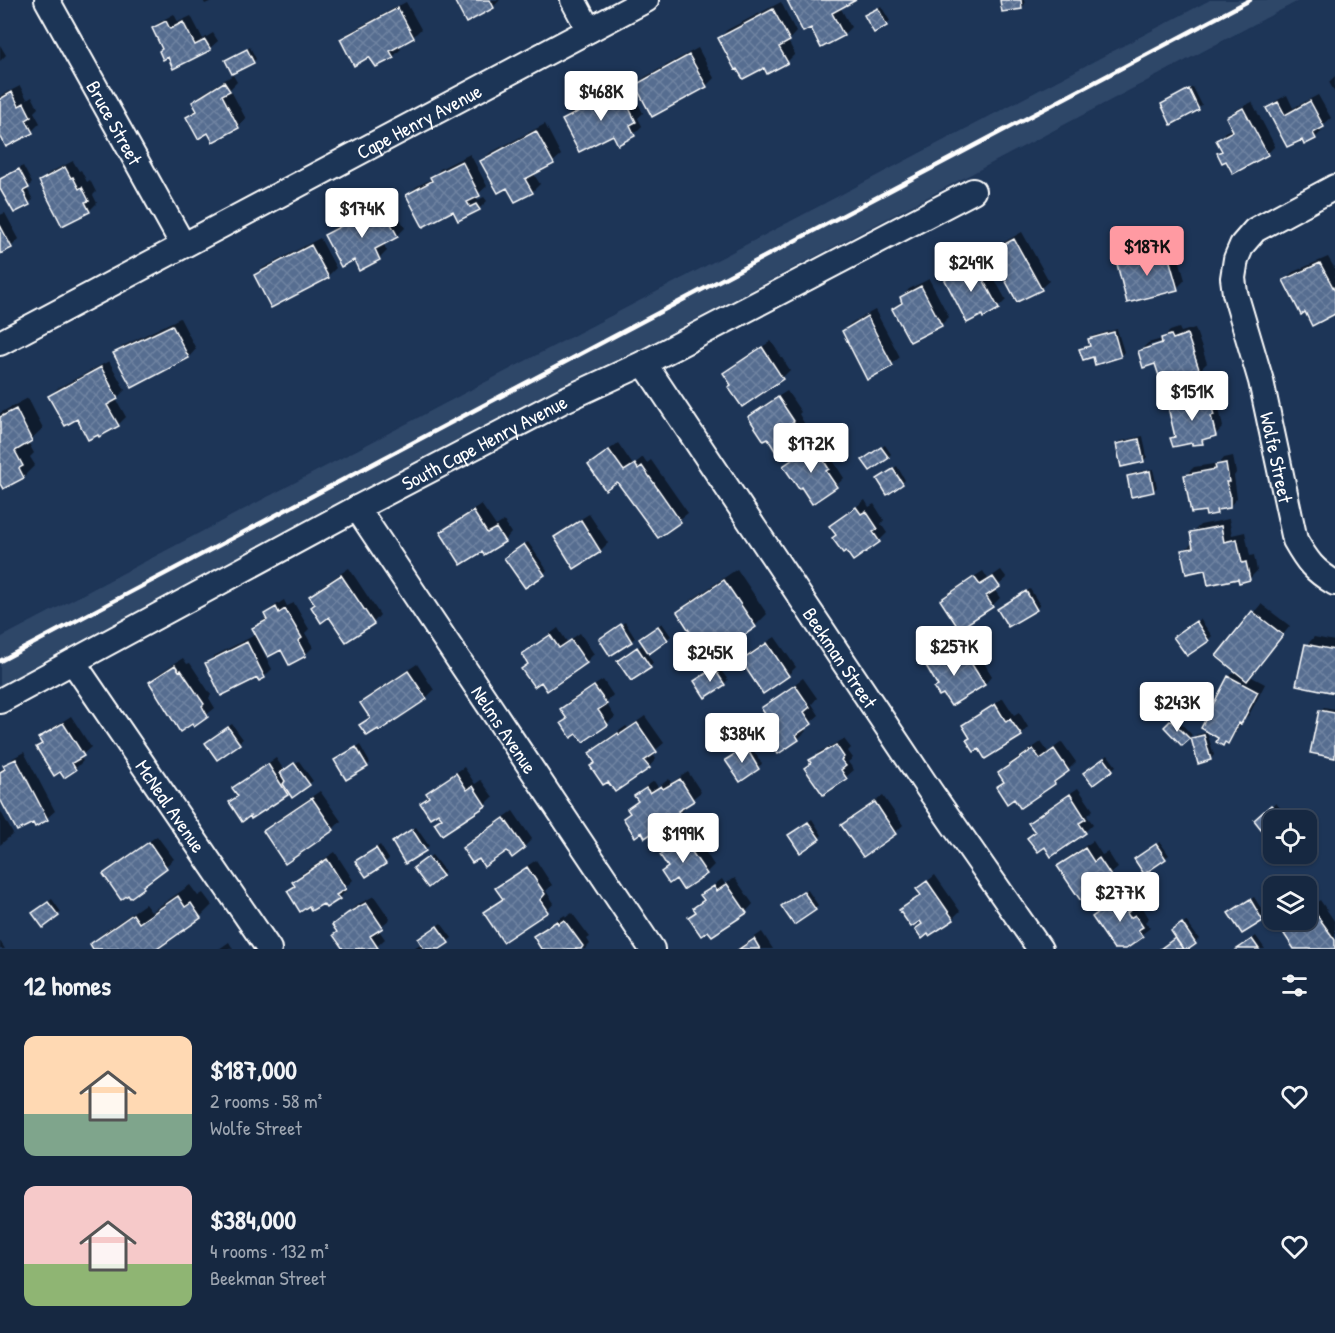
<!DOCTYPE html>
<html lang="en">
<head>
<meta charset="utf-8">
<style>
	:root { --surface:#162841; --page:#23344c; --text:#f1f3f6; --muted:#9ea6b1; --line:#35445a; --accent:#ff9aa2 }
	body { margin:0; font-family:"Patrick Hand",sans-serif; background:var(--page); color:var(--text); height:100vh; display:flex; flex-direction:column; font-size:22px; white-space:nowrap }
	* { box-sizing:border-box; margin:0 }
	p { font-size:20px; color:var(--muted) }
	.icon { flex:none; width:33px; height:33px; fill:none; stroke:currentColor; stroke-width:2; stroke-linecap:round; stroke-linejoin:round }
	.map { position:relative; height:949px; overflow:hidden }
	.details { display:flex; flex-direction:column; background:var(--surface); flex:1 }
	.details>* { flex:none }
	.buttons { position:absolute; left:1263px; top:810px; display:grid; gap:12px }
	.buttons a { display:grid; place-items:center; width:54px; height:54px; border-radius:12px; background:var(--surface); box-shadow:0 2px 4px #0004,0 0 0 2px var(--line); font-size:30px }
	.price { position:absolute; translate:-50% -51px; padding:0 14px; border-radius:6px; background:#fff; color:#222; font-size:20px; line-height:39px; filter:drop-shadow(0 2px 3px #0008) }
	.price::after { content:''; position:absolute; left:50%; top:36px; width:18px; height:14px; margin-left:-9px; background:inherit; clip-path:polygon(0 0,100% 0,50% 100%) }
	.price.selected { background:var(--accent); color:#111 }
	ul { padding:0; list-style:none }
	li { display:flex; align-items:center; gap:18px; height:150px; padding:0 24px }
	li span { display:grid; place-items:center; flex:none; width:168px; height:120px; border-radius:12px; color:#555 }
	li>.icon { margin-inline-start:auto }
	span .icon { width:72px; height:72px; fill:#fffc; stroke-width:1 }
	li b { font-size:26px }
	h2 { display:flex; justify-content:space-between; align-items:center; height:72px; padding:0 24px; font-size:26px }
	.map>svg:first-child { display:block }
	.built { fill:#2e4668 }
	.shadow { fill:#0007; fill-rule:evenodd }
	.building { fill:url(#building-cross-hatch); stroke:#fff; stroke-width:1.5 }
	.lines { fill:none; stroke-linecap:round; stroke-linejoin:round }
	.street-casing { stroke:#fff; stroke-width:28 }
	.street { stroke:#1d3557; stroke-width:24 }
	.rail { stroke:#fff; stroke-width:4.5 }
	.labels { text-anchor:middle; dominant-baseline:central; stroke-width:5; stroke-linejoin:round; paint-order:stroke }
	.street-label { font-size:20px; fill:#fff; stroke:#1d3557 }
</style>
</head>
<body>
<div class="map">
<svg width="1335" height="949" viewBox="0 0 1335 949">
	<defs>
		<pattern id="building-cross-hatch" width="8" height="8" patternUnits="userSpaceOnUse" patternTransform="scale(1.5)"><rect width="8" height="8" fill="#566d90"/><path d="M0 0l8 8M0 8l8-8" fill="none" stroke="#6f83a1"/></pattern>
	</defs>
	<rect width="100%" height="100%" fill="#1d3557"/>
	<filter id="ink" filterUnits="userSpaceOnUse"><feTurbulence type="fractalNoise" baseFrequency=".0167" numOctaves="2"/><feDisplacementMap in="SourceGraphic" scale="12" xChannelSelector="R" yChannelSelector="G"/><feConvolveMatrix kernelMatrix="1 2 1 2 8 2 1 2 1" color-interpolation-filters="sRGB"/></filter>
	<g filter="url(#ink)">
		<!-- built -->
		<path class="built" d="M1210,0H1300L0,688V638Z"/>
		<!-- shadow -->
		<path class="shadow" d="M203,0H214L205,4Z
			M455,0H500L493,7Z
			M789,0H853L840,7L851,27L843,35L811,26Z
			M1001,0H1024L1025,4L1022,7Z
			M406,2L421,29L413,37L399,45L401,49L393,57L370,55L342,40L350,32Z
			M781,2L796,32L788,41L795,54L787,62L765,66L720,38L727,30Z
			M881,6L890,21L886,25L866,15Z
			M174,14L178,22L191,16L203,39L213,33L218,41L210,48H164L153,28L161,21Z
			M0,45L6,55L0,61Z
			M250,47L256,59L253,62L227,60Z
			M698,48L714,78L706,86L637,85L645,77Z
			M233,75L237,82L230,89L246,119L238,127L209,131L188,117L197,108L194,102L202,94Z
			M1335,76V93L1329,82Z
			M628,83L643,113L638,118L642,126L634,134L619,143L613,133L564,120L572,112Z
			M20,86L27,99L32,96L38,108L34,112L40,123L32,131L0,132V96Z
			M1193,87L1202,105L1172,123L1162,104Z
			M1287,95L1293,108L1318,95L1331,118L1321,127L1323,130L1315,138H1302L1268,109L1276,101Z
			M1252,102L1275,146L1267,154L1227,159L1219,153L1223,149L1218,140L1225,132L1234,128L1228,118L1236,110Z
			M545,124L561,155L553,162L533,173L540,184L532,192L508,186L482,161L490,153Z
			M470,154L487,186L476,196L478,200L484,197L487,201L479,209H453L408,195L416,187L433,178L440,169Z
			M73,161L79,171L81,170L87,182L90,180L96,192L93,195L97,203L89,211L41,181L49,173Z
			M23,166L32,183L27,188L33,200L15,211L0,185V179Z
			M389,198L405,228L397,236L383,243L387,251L379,259L354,258L326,236L334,228Z
			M5,213L19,239L11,247L0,253V215Z
			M1022,232L1049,281L1041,288L991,252L999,245Z
			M320,238L336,268L328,276H255L263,268Z
			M1161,244L1162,248L1175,244L1185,280L1177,288L1119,265L1127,257L1142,253L1149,246Z
			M981,254L1006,300L998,308L984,316L946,280L967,261Z
			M1328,257L1335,269V313L1285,280L1293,272Z
			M929,279L949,317L941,325L893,309L903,300L902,297L909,289Z
			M875,310L900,357L892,364L843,331L851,323Z
			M180,318L196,349L189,357L133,386L115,353L123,346Z
			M1179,328L1181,332L1195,328L1207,363L1199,371L1156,362L1140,351L1148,343L1162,339L1170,331ZM1169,339L1170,342L1147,350V346Z
			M1117,329L1124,352L1120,356L1094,355L1081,349L1091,344L1090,339L1093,336Z
			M771,341L790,370L782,378L733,385L725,374L733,366Z
			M109,361L125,390L116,399L126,417L118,425L78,417L50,396L58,388Z
			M1216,387L1221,406L1219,408L1223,427L1215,435L1207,437L1202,442L1172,438L1176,434L1170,407L1178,400L1205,392L1209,389Z
			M787,391L801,412L799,414L808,430L800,437H769L750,417L758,409Z
			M28,398L43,428L28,442L34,453L30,457L35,465L23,477L0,481V413Z
			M1143,436L1147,457L1144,460L1118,445L1121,441Z
			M822,438L836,460L834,462L844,478L836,486L785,466L793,458Z
			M618,443L633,465L643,457L647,463L651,460L688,513L658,536L617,480L590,465Z
			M885,445L891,454L888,457H868Z
			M1233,456L1236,473L1234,476L1237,498L1230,506L1221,508L1216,513L1186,475L1194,467L1220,463L1224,458Z
			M897,466L905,480L902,483L879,479Z
			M1153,469L1157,487L1153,491L1128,477L1132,473Z
			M865,500L869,507L874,504L884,520L881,524L887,533L879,541L837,535L831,526Z
			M481,504L496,526L504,521L511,533L504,541L482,550L442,532L450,525Z
			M589,514L608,543L600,551L556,538L563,530Z
			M1229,519L1232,535L1245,532L1250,556L1254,555L1257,571L1249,579L1206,568L1183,551L1194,542L1192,533L1200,525Z
			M528,542L547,570L544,574L509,554Z
			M349,568L380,615L373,623L330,615L316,604L311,596L319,588Z
			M737,569L767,614L755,626L731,642L678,613L690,601Z
			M1001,570L1007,578L994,589L1000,598L992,606L960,627L942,600L950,592L983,571L988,579Z
			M1030,589L1040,605L1036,609H998Z
			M284,600L287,606L294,603L309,629L305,633L313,647L305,655L261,641L258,642L272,669L264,677L207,664L214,656L257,634L254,628L267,617L265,614L273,607Z
			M1261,604L1290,626L1250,676L1265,684L1249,715L1243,720L1235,734L1223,744L1229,677L1236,670L1218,656Z
			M1200,619L1212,636L1208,640L1179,633Z
			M625,622L635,638L631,641L600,639Z
			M662,623L671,636L647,653L653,663L650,666L623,657L644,644V636Z
			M558,628L567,642L580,633L594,654L586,662L548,689L541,680L523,669L529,663L524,654Z
			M775,637L796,667L788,675L743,661L750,653Z
			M1314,637L1335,641V691L1307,645Z
			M954,645L958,652L964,649L966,653L975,648L992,676L985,684L952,704L927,664L934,657Z
			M183,658L187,664L190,663L211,695L209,698L215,708L194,725L150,682L158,674Z
			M417,664L434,690L426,698L379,729L361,725L371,716L362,703L370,695Z
			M718,666L728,680L724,684L699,678Z
			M803,678L817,698L812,704L819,715L804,728L806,731L798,739L770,738L778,730L763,708L771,701Z
			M603,680L613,695L606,703L615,717L607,724L568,718L562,709L569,701Z
			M1003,698L1014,715L1019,712L1028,727L1021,735L979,747L968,740L971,737L964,726L972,718Z
			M1324,707L1335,709V756L1320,711Z
			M71,716L91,747L80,757L83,761L75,769L38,748L43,743L40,739L48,731Z
			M645,716L664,743L652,753L656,759L649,767L597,762L591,753L599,745L626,726L628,728Z
			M1176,718L1192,735L1182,744L1166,727Z
			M232,724L243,739L218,758L211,739Z
			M1207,732L1214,755L1210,759L1193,739L1196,735Z
			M844,739L851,748L848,751L853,758L848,762L854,770L846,777L806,768L819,752Z
			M1041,742L1048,752L1062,742L1076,762L1055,783L1021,806L1014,797L997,787L1005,780L1000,773L1007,765Z
			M360,745L370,763L367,766L339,757Z
			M750,745L762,764L740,780L731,757Z
			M24,752L55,811L47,818L35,825L0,796V770L6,767L13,758Z
			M1108,755L1116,766L1112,769L1089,770Z
			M276,758L284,770L299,761L313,781L292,795L289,791L287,794L231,802L238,795L234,789L242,781Z
			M464,767L475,784L481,780L493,797L485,805L436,823L443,817L439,811L422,803L436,786Z
			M688,772L701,792L686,804L687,806L679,814L631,812L629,809L638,800L636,796L644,788L654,781L658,787L669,779L671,783Z
			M1078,788L1093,810L1087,816L1093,824L1085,832L1036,831L1030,823L1038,815Z
			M320,791L341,821L333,829L265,831L273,823Z
			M883,796L903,825L895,833L843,825L851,817Z
			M1276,803L1281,809L1278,812L1259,816Z
			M0,810L13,834L0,845Z
			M513,811L532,839L524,847L479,857L464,848L471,840Z
			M1284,813L1290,820H1275Z
			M812,819L822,835L819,838L794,832Z
			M416,827L429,846L406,862L397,839Z
			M699,828L706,839L700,844L714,865L706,873L684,888L676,877L663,872L668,866L662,856L670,848Z
			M157,836L174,859L131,896L105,874L113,866Z
			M1093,841L1102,855L1108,852L1118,868L1106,878L1108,883L1101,890L1059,866L1067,858Z
			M1160,842L1169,855L1165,858L1139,856Z
			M380,845L389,859L366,875L357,861Z
			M335,852L353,880L345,888L347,890L339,898L309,904L289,891L296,885L294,882L301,874Z
			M432,855L445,872L442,875L418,865Z
			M536,860L552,885L546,891L554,903L547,911L485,912L503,898L497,888L505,881Z
			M935,875L960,911L953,918L917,929L923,923L920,919L901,910L921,894L918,889Z
			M735,878L753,904L746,912L708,929L690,917L697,910L695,908L704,899L702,896L710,888L722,879L725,884Z
			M190,885L198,896L203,893L212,905L200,917L154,949H95L92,944L103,933L145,904L151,912Z
			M1137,886L1144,896L1134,905L1138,911L1143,908L1149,918L1145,922L1150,928L1123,949H1116L1094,918L1102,910Z
			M807,889L818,905L815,909L786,903Z
			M374,896L390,919L378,929L385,939L374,949H345L335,935L339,931L334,925L357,905Z
			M1254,897L1266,916L1242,932L1234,910Z
			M52,899L61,912L58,915L37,910Z
			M1320,900L1335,922V949H1296L1286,934L1300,922L1298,920H1306V909Z
			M572,913L590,937L587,939L590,944L585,949H543L535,936L543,928L565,915L566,917Z
			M1186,921L1199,939L1186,949H1161L1177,937L1176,928Z
			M441,923L452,938L448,941L437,949H412L422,943L423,936Z
			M762,932L773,949H737Z
			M1256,936L1265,949H1238Z
			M0,941L5,949H0Z
			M229,942L233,949H219Z"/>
		<!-- building -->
		<path class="building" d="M454,0H490L494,8L466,23Z
			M787,0H856L832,13L844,36L821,48L811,28L803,32Z
			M1000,0H1021L1022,9L1002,12Z
			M398,8L414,38L390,51L394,58L376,67L369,57L354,66L340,39Z
			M878,8L887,26L874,33L864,15Z
			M773,9L790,41L779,47L788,63L767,74L764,68L743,79L737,69L735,70L718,38Z
			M166,21L170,29L183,22L195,45L205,40L211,50L173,69L168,57L163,60L159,51L162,49L152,28Z
			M247,49L254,63L232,74L225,60Z
			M689,55L707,87L652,117L635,85Z
			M224,82L230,91L222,95L239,128L213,142L208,133L198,139L186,117L197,111L192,102Z
			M1189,89L1199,110L1171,125L1161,104Z
			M620,90L636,122L630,125L635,136L618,145L613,135L579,152L562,120Z
			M12,92L19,106L24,103L31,117L26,120L33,133L6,147L0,135V99Z
			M1310,101L1324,127L1313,133L1316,139L1304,145L1302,140L1287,147L1266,108L1278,102L1285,115Z
			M1243,108L1268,155L1233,174L1226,161L1222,163L1217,153L1222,151L1216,140L1233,131L1226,117Z
			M536,131L554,164L525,179L533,193L515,202L507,188L498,193L480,161Z
			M462,161L480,196L467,202L470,207L476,204L480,210L458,221L453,211L423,227L406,195L432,181L430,177Z
			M65,167L71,178L73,177L79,189L82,187L89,201L85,202L90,212L62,226L39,181Z
			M19,169L29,188L23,191L30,205L14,213L0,189V179Z
			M381,205L398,237L375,249L380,260L359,271L354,260L341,267L324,235Z
			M0,225L12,248L0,254Z
			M1014,239L1042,290L1017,302L990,252Z
			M311,245L329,278L271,308L254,275Z
			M1153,251L1154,255L1167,251L1178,290L1127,303L1117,264L1140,259L1139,254Z
			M973,261L999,309L983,318L982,315L967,323L945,280L959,272L957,269Z
			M1320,263L1335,291V314L1312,326L1305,312L1301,315L1283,280Z
			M921,286L942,326L910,342L892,309L902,303L900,297Z
			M867,316L893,366L867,380L842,331Z
			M172,325L189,358L132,388L113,353Z
			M1114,332L1121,357L1095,365L1093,357L1083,360L1079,349L1090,346L1088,339Z
			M1187,334L1200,372L1162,385L1155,364L1143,368L1138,351L1162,343L1161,338L1171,335L1173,339Z
			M762,347L783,379L742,407L728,387L731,385L723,373Z
			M101,367L118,399L107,405L119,426L99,437L98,435L88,440L77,419L65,426L48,396Z
			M1208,394L1214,415L1211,416L1216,436L1202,440L1203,444L1192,445V443L1173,447L1170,438L1175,437L1168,407L1200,399L1199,396Z
			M778,397L794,421L792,423L801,438L777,454L768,439L764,441L748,417Z
			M16,409L32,441L15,451L23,466L19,468L24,478L3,489L0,484V417Z
			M1139,439L1144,462L1121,467L1116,444Z
			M814,445L829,469L826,471L837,487L812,504L801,487L799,489L783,466Z
			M881,447L889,458L870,471L862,460Z
			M609,450L624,471L635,464L638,469L642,466L681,522L658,538L617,482L605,490L588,465Z
			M1226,463L1229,482H1226L1230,494V508L1216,510L1217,514L1206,516L1205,511L1191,513L1184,475L1216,469L1215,465Z
			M893,469L903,484L887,495L877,479Z
			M1150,471L1154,492L1131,497L1127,476Z
			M856,507L861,514L866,511L878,529L873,532L880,542L853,561L846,551L843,553L832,538L836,535L829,526Z
			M473,511L487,533L496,528L505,542L484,555L482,552L461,565L440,532Z
			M581,520L601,552L574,569L554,537Z
			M1221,526L1224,542L1237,539L1242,563L1246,562L1250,580L1239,583L1238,579L1208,585L1205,570L1186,574L1181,550L1193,548L1190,532Z
			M524,544L545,575L525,588L504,558Z
			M341,575L374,624L346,642L329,617L321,623L311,607L315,604L309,596Z
			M974,577L980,585L993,577L1000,587L986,596L993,607L959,629L940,600Z
			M724,580L756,627L731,644L729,642L706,657L677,612Z
			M1026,591L1037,610L1008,627L997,609Z
			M276,607L279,613L285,609L302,638L298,641L306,656L289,665L281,650L268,657L252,628L267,620L264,614Z
			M1252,611L1283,635L1247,681L1216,656Z
			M1196,621L1209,641L1187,656L1173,637Z
			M621,624L632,642L610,656L599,639Z
			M658,626L668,640L649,654L639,639Z
			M550,635L559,648L571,640L587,663L547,691L541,682L534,687L521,669L528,664L522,654Z
			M247,642L265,678L259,681L257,678L221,696L205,663Z
			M767,643L789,676L763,694L741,661Z
			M1305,644L1335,650V693L1296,685Z
			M637,647L651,668L631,681L617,661Z
			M946,652L950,659L955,656L958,660L966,655L985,685L951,706L943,694L939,696L934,688L938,686L925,664Z
			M175,665L179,671L181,670L204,704L202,706L208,717L194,727L192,724L180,732L149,682Z
			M714,668L725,685L705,698L694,681Z
			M408,671L427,699L379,731L378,729L367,736L359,725L370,718L360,703Z
			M1228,676L1258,692L1241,724L1239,723L1228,744L1225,742L1223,746L1216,742L1218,738L1201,728Z
			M795,685L810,707L804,712L812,724L796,735L799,740L778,754L768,738L777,732L761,708Z
			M594,686L607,704L598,710L608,725L583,742L577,734L571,738L561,723L567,719L560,709Z
			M995,704L1006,722L1010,719L1022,736L985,759L979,749L974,752L966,740L970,738L962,725Z
			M1319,710L1335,713V758L1310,753Z
			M1171,720L1190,739L1182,746L1164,727Z
			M63,723L84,756L72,763L76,770L64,778L60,772L54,776L36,747L42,744L38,738Z
			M637,723L657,752L644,761L650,768L615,792L608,782L603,785L590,766L595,763L589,753L618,733L619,735Z
			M228,727L240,744L217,760L205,743Z
			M1204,735L1211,760L1198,764L1191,738Z
			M836,745L844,757L841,760L846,766L841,770L847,779L823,795L804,768L811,763L809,760Z
			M356,747L368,767L346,780L334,760Z
			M746,747L759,769L740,782L725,760Z
			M1033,749L1040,759L1054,749L1069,771L1054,782L1055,784L1020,808L1014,799L1007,804L996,787L1004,782L998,773Z
			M1104,758L1113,770L1093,785L1083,773Z
			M16,759L48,820L35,827L33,823L17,831L0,799V772L5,769L3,765Z
			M294,763L310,785L292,798L283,784L285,781L280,773Z
			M268,764L288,795L251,819L250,816L242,822L229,802L238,796L232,788Z
			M456,773L467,790L473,786L486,806L442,835L434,823L442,818L438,813L430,818L420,803L429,797L426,793Z
			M680,779L694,801L678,811L680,815L645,838L642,832L635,837L623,818L630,813L627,809L638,801L634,796L646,788L650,793L661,786L663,789Z
			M1070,794L1086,819L1079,823L1086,833L1051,857L1045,847L1038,852L1027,838L1035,832L1028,823Z
			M312,798L334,830L285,864L263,831Z
			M875,802L896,834L863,857L841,825Z
			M1271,805L1279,813L1261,829L1254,820Z
			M504,818L525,848L512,858L507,851L484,867L479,859L472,863L462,848Z
			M1274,821V836L1269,839L1262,830Z
			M808,822L820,839L800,853L788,835Z
			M412,829L426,851L405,864L392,842Z
			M690,835L699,848L692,852L707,874L683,890L676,879L669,884L661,872L668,867L660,855Z
			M149,842L167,868L143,886L144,888L130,898L128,895L121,900L103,874Z
			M1156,844L1166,859L1144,874L1134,859Z
			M376,848L386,864L366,877L355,861Z
			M1085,848L1094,862L1099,858L1111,876L1097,886L1102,892L1083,904L1057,866Z
			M428,857L443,876L428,888L413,868Z
			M327,859L346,889L336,895L340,899L326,908L323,904L311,911L309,906L300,912L287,891L295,886L292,882Z
			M527,867L545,894L540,900L548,912L503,942L483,912L503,899L495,888Z
			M927,881L954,920L929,936L928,934L922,939L915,929L922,924L920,921L911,927L899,910L921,895L916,889Z
			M727,884L747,913L712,936L708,931L701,936L688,917L696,912L693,908L704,900L700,895L714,886L717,891Z
			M803,891L816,910L794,925L781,906Z
			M1128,892L1137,905L1127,913L1130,918L1135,915L1143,927L1138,930L1143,937L1126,949H1114L1092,917Z
			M178,896L185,907L191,903L201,918L157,949H93L90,944L133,914L139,923Z
			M1250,899L1263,921L1242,934L1228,913Z
			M48,902L59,916L43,928L32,913Z
			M366,903L383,928L370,936L378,948L343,949L333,935L337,932L332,925L348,913Z
			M1311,907L1335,940V949H1294L1284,934L1299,923L1297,920H1306V910Z
			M564,920L583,946L581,949H541L533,936L557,921L558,924Z
			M1182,923L1196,944L1189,949H1183L1171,931Z
			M437,926L449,943L440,949H424L418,939Z
			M1175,938L1183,949H1160Z
			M754,939L760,949H739Z
			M1252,939L1259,949H1237Z"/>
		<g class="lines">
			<!-- street casing -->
			<g class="street-casing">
				<g id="street">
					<path id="s1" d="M47,0L183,245"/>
					<path d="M573,0L589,30"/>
					<path id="s2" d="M1335,187L1255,230L1242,245L1236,259L1233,278L1235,293L1261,381L1295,540C1307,561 1314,571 1335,583"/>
					<path id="s3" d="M0,343L646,0"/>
					<path id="s4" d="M644,363L930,791L1040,949"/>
					<path id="s5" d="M357,508L652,949"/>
					<path id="s6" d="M73,662L269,949"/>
					<path id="s7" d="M0,701L357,508L562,401L644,363L973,191"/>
				</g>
			</g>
			<!-- street -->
			<use href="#street" class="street"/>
			<!-- rail -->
			<path class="rail" d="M0,661L1250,0"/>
		</g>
	</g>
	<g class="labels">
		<!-- street labels -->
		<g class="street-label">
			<text stroke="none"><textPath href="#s3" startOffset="474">Cape Henry Avenue</textPath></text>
			<text stroke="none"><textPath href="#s1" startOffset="140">Bruce Street</textPath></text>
			<text stroke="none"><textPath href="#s7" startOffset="549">South Cape Henry Avenue</textPath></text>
			<text stroke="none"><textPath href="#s2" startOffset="330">Wolfe Street</textPath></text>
			<text stroke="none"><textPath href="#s4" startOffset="354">Beekman Street</textPath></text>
			<text stroke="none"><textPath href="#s5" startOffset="266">Nelms Avenue</textPath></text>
			<text stroke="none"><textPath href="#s6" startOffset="174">McNeal Avenue</textPath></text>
		</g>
	</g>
</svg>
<div class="buttons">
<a><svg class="icon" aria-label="locate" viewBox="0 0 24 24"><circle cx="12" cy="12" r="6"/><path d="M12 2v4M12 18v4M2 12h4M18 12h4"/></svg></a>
<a><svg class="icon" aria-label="layers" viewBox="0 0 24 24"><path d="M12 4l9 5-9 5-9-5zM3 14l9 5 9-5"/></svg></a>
</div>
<b class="price" style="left:601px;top:122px">$468K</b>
<b class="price" style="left:362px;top:239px">$174K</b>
<b class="price selected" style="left:1147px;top:277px">$187K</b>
<b class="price" style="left:971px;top:293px">$249K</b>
<b class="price" style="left:1192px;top:422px">$151K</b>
<b class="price" style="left:811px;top:474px">$172K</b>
<b class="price" style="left:954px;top:677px">$257K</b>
<b class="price" style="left:710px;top:683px">$245K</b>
<b class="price" style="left:1177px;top:733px">$243K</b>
<b class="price" style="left:742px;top:764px">$384K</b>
<b class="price" style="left:683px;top:864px">$199K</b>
<b class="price" style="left:1120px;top:923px">$277K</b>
</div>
<section class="details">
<h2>12 homes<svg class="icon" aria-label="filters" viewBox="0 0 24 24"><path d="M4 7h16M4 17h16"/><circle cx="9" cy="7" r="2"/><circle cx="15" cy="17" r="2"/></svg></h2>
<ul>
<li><span style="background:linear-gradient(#ffd9b3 65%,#7fa58c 0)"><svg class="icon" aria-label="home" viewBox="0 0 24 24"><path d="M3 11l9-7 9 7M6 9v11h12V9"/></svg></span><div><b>$187,000</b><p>2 rooms · 58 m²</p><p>Wolfe Street</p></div><svg class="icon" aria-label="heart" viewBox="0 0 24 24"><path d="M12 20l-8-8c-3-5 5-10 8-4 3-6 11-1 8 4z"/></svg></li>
<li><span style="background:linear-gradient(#f6c9c9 65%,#8fb573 0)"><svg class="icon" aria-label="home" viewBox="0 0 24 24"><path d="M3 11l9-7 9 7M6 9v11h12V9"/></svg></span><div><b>$384,000</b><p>4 rooms · 132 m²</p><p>Beekman Street</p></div><svg class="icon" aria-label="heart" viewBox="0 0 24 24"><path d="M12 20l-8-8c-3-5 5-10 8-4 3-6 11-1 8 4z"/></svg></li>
</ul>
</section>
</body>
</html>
